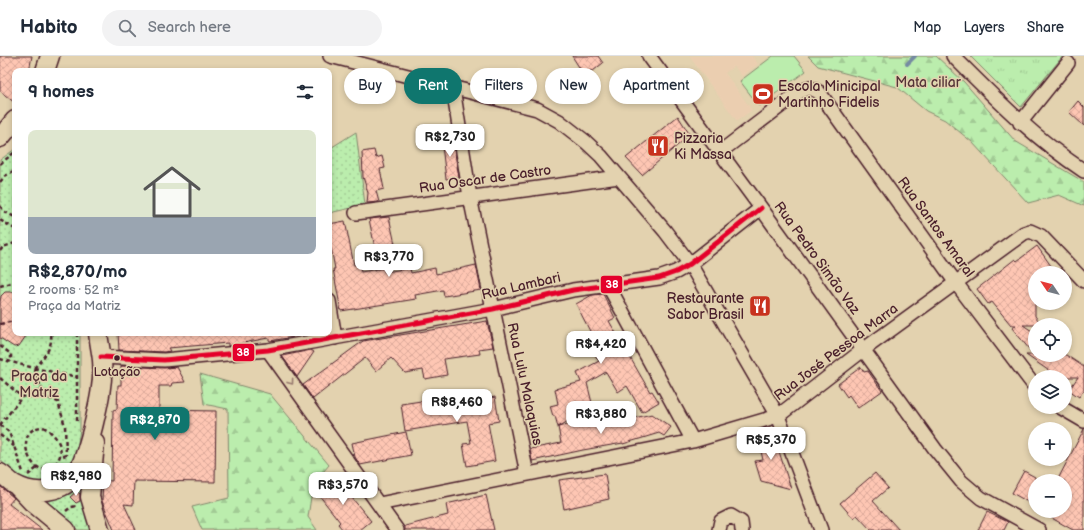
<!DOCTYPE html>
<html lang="en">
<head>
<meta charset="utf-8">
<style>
	:root { --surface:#fff; --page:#f2f2f3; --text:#1f2937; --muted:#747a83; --line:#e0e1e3; --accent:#0f766e }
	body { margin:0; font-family:"Balsamiq Sans",sans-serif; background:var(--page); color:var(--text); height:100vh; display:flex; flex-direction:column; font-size:15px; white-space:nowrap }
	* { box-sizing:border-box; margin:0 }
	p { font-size:13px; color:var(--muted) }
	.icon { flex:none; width:22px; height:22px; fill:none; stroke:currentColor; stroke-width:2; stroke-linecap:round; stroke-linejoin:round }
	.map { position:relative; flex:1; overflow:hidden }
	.drawer { position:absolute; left:12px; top:12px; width:320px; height:268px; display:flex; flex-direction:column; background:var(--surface); border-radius:8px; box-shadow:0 2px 6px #0003 }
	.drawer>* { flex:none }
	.top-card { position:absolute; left:344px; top:12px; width:380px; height:36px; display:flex; gap:8px }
	.needle { width:26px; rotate:305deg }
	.buttons { position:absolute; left:1028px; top:210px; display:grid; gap:8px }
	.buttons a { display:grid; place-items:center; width:44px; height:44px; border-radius:50%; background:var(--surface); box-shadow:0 2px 6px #0003; font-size:20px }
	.price { position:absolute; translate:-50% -34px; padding:0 9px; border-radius:8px; background:#fff; color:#222; font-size:13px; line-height:26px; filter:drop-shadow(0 1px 2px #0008) }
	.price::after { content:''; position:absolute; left:50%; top:24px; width:12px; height:9px; margin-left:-6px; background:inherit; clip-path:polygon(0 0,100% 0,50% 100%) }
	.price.current { background:var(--accent); color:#fff }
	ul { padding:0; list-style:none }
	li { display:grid; align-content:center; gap:8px; height:212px; padding:0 16px }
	li span { display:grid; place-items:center; height:124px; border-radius:8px; color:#555 }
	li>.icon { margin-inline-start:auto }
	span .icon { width:72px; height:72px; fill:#fffc; stroke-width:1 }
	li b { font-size:17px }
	h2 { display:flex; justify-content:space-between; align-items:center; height:48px; padding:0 16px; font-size:17px }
	.pill { padding:0 14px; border-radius:18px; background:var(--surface); box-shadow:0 2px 6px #0003; font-size:14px; line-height:36px }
	.pill.current { background:var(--accent); color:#fff }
	header { display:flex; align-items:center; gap:24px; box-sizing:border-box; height:56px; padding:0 20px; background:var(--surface); border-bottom:1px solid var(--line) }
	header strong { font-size:19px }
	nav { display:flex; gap:22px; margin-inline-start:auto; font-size:14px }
	.search { width:280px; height:36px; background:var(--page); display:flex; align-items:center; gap:10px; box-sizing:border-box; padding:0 14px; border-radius:22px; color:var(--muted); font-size:15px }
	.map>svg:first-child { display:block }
	.built { fill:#ebceb0 }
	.grass { fill:url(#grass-tufts); stroke:#82866c }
	.forest { fill:url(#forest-firs); stroke:#82866c }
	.park { fill:url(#park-dots); stroke:#82866c }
	.pitch { fill:#bbedad; stroke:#82866c }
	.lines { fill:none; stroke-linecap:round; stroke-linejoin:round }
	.stream { stroke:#758aa2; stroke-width:4 }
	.building { fill:url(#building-cross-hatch); stroke:#4a1f2b }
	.minor-casing { stroke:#4a1f2b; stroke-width:16 }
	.secondary-casing { stroke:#4a1f2b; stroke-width:21 }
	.path { stroke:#4a1f2b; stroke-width:2.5; stroke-dasharray:4 3; stroke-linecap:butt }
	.minor { stroke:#e3d2af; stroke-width:13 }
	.secondary { stroke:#e3d2af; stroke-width:18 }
	.bus-1-casing { stroke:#e3d2af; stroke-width:8 }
	.bus-1 { stroke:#e4002b; stroke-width:5 }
	.oneway { stroke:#96786d }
	.bus-dot { fill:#4a1f2b; stroke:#e3d2af; stroke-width:1.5 }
	.labels { text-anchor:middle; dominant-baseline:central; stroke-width:3; stroke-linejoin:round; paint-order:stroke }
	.bus-label { font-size:13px; fill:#4a1f2b; stroke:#e3d2af }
	.park-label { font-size:14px; fill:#553438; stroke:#e3d2af }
	.poi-label { font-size:14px; fill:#4a1f2b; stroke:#e3d2af; text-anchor:start }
	.street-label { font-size:14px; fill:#4a1f2b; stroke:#e3d2af }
	.line-badge { stroke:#e3d2af; stroke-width:1.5 }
	.badge-label { font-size:11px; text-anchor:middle; font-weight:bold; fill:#fff }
</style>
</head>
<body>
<header>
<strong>Habito</strong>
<div class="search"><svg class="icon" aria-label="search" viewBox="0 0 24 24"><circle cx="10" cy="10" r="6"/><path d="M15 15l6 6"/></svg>Search here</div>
<nav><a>Map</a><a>Layers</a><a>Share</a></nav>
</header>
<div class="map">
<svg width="1084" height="474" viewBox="0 0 1084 474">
	<defs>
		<pattern id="grass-tufts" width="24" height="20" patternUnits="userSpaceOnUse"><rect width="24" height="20" fill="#bbedad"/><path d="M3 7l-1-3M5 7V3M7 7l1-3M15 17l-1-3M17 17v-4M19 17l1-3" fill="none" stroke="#a2cb95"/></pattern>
		<pattern id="forest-firs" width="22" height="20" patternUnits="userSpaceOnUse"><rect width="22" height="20" fill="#bbedad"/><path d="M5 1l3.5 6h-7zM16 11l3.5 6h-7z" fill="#a2cb95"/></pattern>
		<pattern id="park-dots" width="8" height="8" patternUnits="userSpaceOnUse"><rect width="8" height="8" fill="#bbedad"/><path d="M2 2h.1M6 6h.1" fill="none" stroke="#a2cb95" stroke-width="1.8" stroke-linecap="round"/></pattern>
		<pattern id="building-cross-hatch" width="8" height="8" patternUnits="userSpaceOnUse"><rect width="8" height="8" fill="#fec6b3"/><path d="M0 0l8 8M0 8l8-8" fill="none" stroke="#dbaa9a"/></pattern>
	</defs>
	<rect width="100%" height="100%" fill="#e3d2af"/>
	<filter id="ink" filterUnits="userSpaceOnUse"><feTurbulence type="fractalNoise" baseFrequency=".025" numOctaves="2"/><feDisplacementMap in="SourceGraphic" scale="8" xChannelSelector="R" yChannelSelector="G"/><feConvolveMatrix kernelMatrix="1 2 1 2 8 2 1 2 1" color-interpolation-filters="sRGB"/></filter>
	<g filter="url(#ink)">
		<!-- built -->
		<path class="built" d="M689,0H752L758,8L742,20L734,10L725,17L752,54L737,65Z"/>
		<!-- grass -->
		<path class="grass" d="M970,0H1063L1021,51Z"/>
		<!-- forest -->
		<path class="forest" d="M808,0H936L964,26L1015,85L1084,126V150L1059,139L1028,147L972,86L945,64L926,55L897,31L818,10Z
			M200,318L270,338L329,409L313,428L308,461L317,474H202L192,451L229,442L228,353L204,348Z"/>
		<!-- park -->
		<path class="park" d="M356,76L365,149L329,157V93Z
			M15,93V277H80V373L76,400L66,422L30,429L9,414L0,403V104Z
			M81,424L84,427C84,445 85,458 92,474H78L47,450L48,443Z"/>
		<!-- pitch -->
		<path class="pitch" d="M773,0H794L806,15L759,50L740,25Z"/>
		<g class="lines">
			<!-- stream -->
			<path class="stream" d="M907,8L915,0"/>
		</g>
		<!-- building -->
		<path class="building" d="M0,0H32L29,15H15V47L0,35Z
			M572,0H598L603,7L593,15L591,14L584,19Z
			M1078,45L1084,51V70L1069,56Z
			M678,60L690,79L642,119L626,102Z
			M452,80L459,121L446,123L441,81Z
			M374,94L376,102L382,100L385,112L380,113L384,133L376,135L379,146L367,147L368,137L363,121L362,96Z
			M389,161L395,188L375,192L369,163Z
			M345,165L354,209L359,208L361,216L384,212L385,216L410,212L411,217L435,212L436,218L476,209L481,234L444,240L443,234L415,239L416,243L341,255L333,213H335L331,192L329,193V168Z
			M1037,190L1056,217H1035V260L1042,269H1023L1035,277V299H1066L1084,311V334L1079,341L1069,334L1078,321H1058L1026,299H1034L1012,272L1016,269H1011L992,246L988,248L977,233L1015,203L1017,205Z
			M5,236H12L15,238V277H28L19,290L14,291L0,282V246L1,240Z
			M603,238L615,262L609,265L650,336L652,335L659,346L642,356L627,330L618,336L606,316L587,327L593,351L558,371L555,360H553L550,350L558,348L555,333L581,326L577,317L599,305L588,287L594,283L576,248L592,239Z
			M487,265L493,291L479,293L480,298L444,303L447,319L425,323L423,314L405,317L391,302L376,315L365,302L313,343L303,329L363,285Z
			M118,277H286L293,281L270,285L268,282L228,290V287L168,292L170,295L164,296L119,294Z
			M311,294L314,296L297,321L282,300Z
			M121,310L164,312L177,311L185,326L172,327L171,330H159V354L216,355L215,426L134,425L133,449L124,448L136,474H114L102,445L103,424L112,425L113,354L117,353L118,329H121Z
			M861,311L864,316L868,315L882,335L858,352L849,339L847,341L838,328Z
			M448,341L449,350L495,341L499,365L488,367L495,405L467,410L463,388L471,387L467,365L405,375L401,348Z
			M652,358L671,371L664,380L659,377L623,388V387L583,394L532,405L530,393L561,387L558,371L611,360L612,367Z
			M770,371L777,386H776L791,433L761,425L755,405L763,404L760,391L764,390L759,374Z
			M1084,373V474H1073L1039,455H1065V425H1057Z
			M406,376L411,399L360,409L355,401L352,387Z
			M1024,415L1035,421V450L1012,437Z
			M875,417L888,432L873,445L899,474H871L857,459L853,462L840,447Z
			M605,418L609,443L564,453L559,424Z
			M334,420L371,465L360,474H343L338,468L340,466L315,434Z
			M0,430L14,442L9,448L42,474H0Z
			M77,435L80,438V445L76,447L70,441Z
			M486,439L494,474H405V470L448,459L446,448Z
			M987,456L1008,466L1004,474H978Z"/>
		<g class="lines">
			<!-- minor casing -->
			<g class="minor-casing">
				<path id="minor" d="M330,0L537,53L559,65L586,86L601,100L665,175L690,208L778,360L821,474
					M649,0L761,152L935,393L961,425L981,442L1039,474
					M953,0C995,42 1034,82 1084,115
					M453,32L470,141L527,418
					M1020,67L1068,7
					M720,96L799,36L810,32L819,36L956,227L1035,331
					M356,157L619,121
					M608,229L693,385
					M329,245L335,282
					M268,294L397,474
					M101,301L164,304L268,294L493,253L573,234L659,222L676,216L690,208L761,152
					M1060,351L1084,365
					M379,448L693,385L778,360L863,294L1024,177L1030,175L1041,180L1084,225
					M719,474L721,465L731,460L741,466L742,474"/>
			</g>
			<!-- secondary casing -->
			<g class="secondary-casing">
				<path id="secondary" d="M45,15L50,0
					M0,82L15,64
					M95,387L90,441L100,474
					M0,417C5,420 9,425 14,428C35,440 64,437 77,417C85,403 89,386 93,371C98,350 104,326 102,304C101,295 99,286 98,277
					M16,429L32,446L66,474"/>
			</g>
			<!-- path -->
			<path class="path" d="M0,108L15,96
				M0,126L5,120L15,114
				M0,150L5,156L15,161
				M0,164L15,173
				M0,195L3,191L15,187
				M0,230L15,226
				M0,268L15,265
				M77,277V365
				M0,290L11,298V306
				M0,303L34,312C44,301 53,292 51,277
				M34,312L44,340L58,346L65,370L66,399L60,401
				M34,312L78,321
				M0,322L22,341
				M0,369L9,376L23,416
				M0,369L22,341L43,333
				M43,371C56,377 68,395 55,408C33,431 9,372 43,371Z
				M0,379L15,391
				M28,419L37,412
				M66,455L71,451L77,450"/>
			<!-- minor -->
			<use href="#minor" class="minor"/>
			<!-- secondary -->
			<use href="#secondary" class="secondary"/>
			<!-- bus-1 casing -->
			<g class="bus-1-casing">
				<path id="bus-1" d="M101,301L164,304L268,294L493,253L573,234L659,222L676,216L690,208L761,152"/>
			</g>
			<!-- bus-1 -->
			<use href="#bus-1" class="bus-1"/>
		</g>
		<!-- one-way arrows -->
		<defs><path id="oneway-chevron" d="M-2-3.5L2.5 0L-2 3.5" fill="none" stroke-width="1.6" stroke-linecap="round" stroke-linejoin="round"/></defs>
		<use class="oneway" href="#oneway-chevron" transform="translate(291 326) rotate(54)"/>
	</g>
	<!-- icons -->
	<defs>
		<g id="stadium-square" transform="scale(1.15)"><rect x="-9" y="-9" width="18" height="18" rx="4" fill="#c8321e" stroke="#e3d2af"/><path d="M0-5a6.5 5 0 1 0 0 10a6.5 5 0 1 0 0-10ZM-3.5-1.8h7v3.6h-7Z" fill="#fff"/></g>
		<g id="restaurant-square" transform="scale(1.15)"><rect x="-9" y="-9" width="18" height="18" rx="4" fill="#c8321e" stroke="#e3d2af"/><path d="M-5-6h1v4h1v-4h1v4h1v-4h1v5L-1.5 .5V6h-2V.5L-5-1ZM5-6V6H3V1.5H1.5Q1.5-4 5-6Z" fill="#fff"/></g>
	</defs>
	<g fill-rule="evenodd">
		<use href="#stadium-square" x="763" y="38"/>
		<use href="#restaurant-square" x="658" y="90"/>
		<use href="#restaurant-square" x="760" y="250"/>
	</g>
	<!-- markers -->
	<circle class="bus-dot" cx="117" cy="302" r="3.5"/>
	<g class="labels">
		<!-- bus labels -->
		<g class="bus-label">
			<text x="117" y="316">Lotação</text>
		</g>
		<!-- park labels -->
		<g class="park-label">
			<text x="928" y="26">Mata ciliar</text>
			<text x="39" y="320">Praça da<tspan x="39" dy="16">Matriz</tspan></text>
		</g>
		<!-- poi labels -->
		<g class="poi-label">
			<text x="778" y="30">Escola Minicipal<tspan x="778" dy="16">Martinho Fidelis</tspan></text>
			<text x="674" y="82">Pizzaria<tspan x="674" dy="16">Ki Massa</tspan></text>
			<text x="744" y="242" text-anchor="end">Restaurante<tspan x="744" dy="16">Sabor Brasil</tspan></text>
		</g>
		<!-- street labels -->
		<g class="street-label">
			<text transform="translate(485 123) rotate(-8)">Rua Oscar de Castro</text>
			<text transform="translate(936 171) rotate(54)">Rua Santos Amaral</text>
			<text transform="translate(817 202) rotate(54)">Rua Pedro Simão Vaz</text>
			<text transform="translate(521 230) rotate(-13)">Rua Lambari</text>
			<text transform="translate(836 296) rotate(-37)">Rua José Pessoa Marra</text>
			<text transform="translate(525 328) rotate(78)">Rua Lulu Malaquias</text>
		</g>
	</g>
	<g class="line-badge">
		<rect x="600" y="219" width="23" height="19" rx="4" fill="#e4002b"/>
		<rect x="232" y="287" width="23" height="19" rx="4" fill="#e4002b"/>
	</g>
	<g class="badge-label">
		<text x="612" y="232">38</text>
		<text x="243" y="300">38</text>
	</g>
</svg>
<div class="buttons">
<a><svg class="needle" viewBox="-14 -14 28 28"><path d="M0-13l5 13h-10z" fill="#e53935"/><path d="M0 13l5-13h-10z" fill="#747a83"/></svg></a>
<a><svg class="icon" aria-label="locate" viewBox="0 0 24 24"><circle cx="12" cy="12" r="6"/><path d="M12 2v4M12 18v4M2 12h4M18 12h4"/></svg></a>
<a><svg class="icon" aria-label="layers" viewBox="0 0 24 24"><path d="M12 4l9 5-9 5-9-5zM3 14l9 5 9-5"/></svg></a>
<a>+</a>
<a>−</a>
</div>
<b class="price" style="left:450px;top:102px">R$2,730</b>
<b class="price" style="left:389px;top:222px">R$3,770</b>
<b class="price" style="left:601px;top:309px">R$4,420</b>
<b class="price" style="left:457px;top:367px">R$8,460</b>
<b class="price" style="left:601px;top:379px">R$3,880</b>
<b class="price current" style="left:155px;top:385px">R$2,870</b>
<b class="price" style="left:771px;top:405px">R$5,370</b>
<b class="price" style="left:76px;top:441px">R$2,980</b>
<b class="price" style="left:343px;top:450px">R$3,570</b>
<div class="top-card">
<a class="pill">Buy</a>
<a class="pill current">Rent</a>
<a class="pill">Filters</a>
<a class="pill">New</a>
<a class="pill">Apartment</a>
</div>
<section class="drawer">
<h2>9 homes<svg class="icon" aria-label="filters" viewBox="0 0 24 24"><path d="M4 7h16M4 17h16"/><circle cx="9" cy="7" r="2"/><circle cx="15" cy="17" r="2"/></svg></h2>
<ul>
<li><span style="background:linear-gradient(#dfe7d0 70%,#9aa5b1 0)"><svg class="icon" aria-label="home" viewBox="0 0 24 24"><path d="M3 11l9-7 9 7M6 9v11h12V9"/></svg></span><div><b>R$2,870/mo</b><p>2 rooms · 52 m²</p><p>Praça da Matriz</p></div></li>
</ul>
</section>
</div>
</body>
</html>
